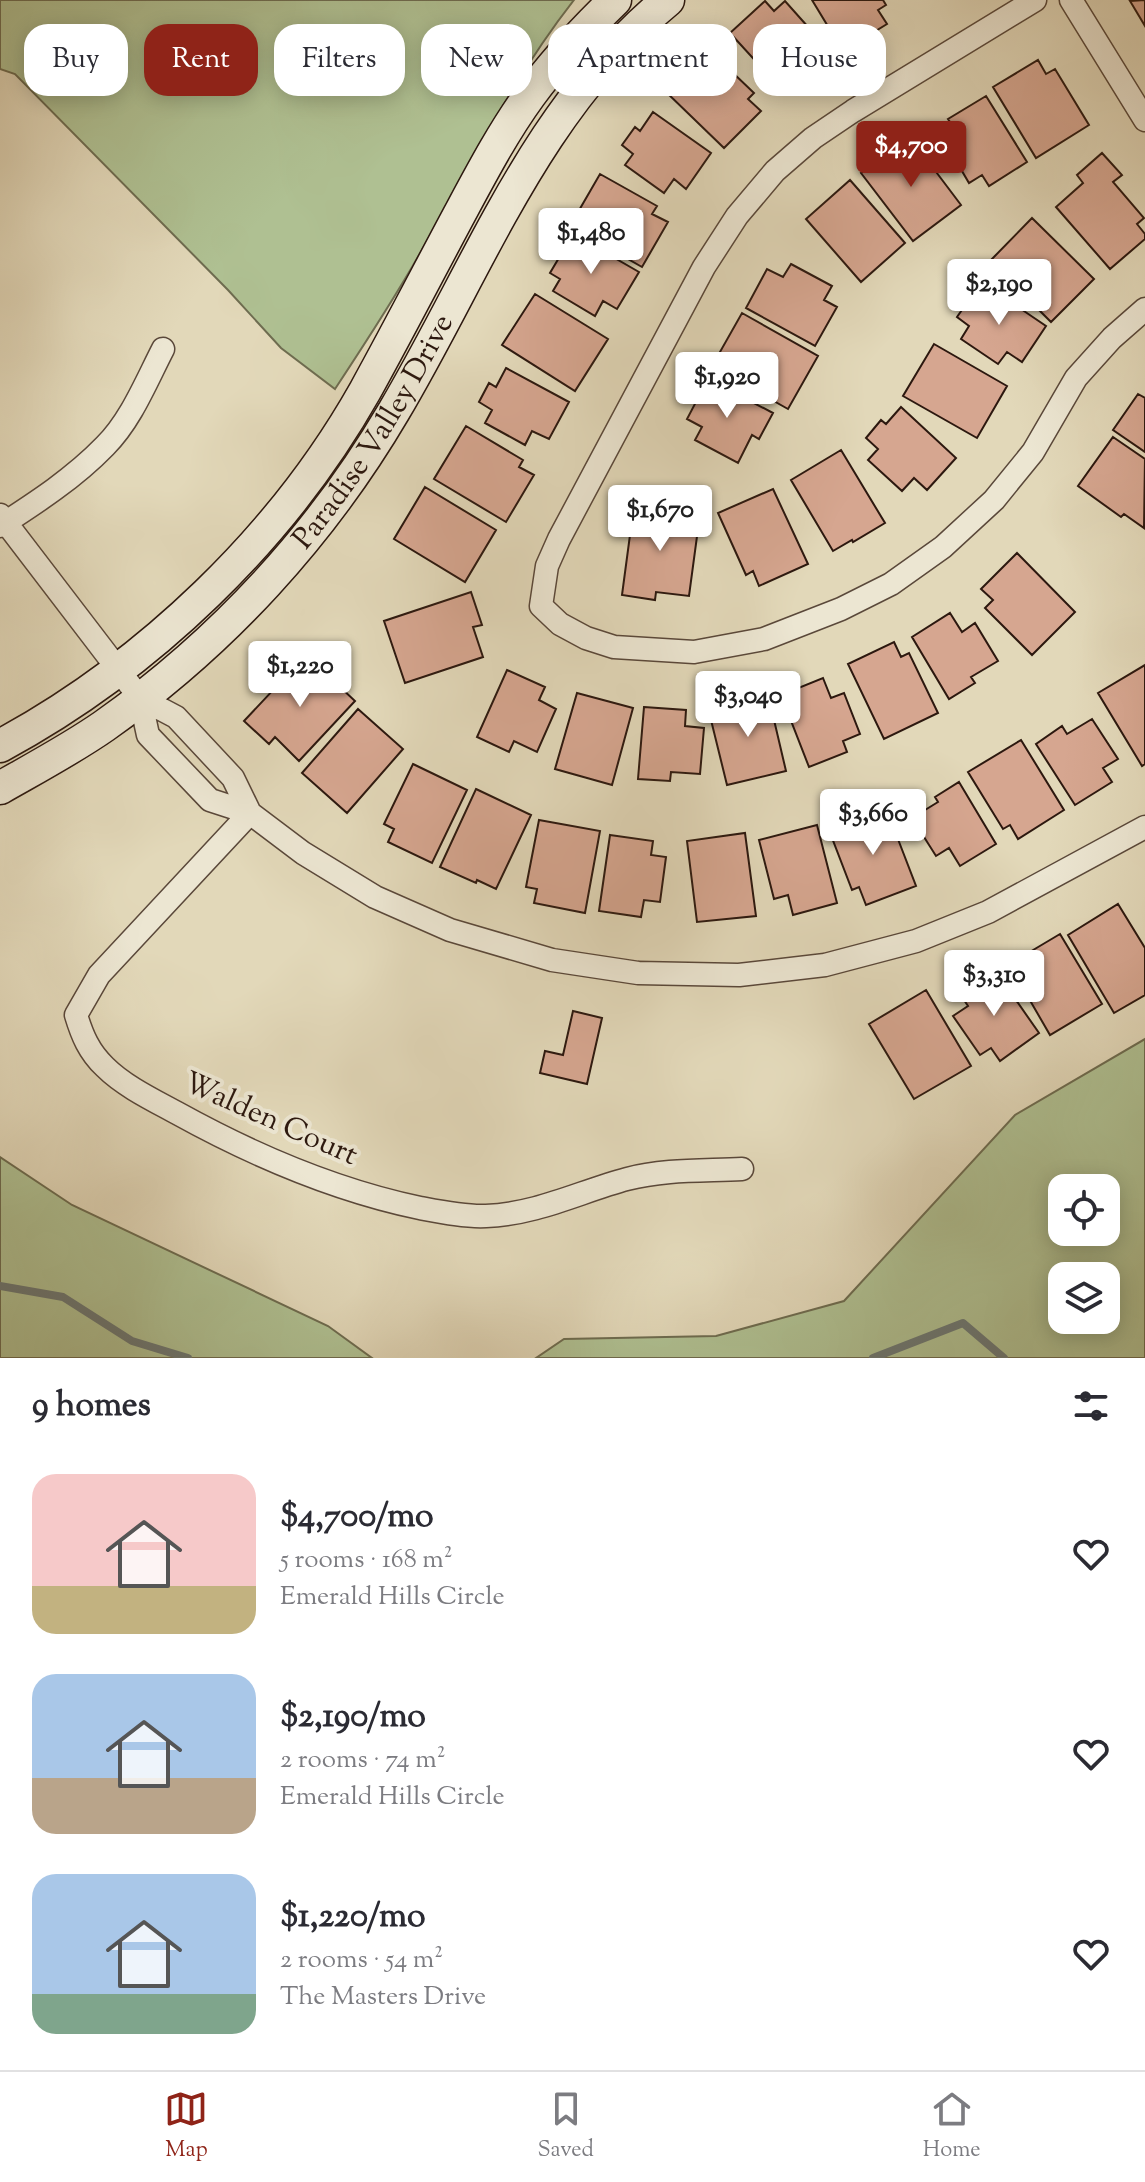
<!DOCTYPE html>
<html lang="en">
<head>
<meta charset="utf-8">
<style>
	:root { --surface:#fff; --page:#f7f7f7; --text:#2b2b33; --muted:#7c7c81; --line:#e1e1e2; --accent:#8f2418 }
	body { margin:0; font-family:"Sorts Mill Goudy",serif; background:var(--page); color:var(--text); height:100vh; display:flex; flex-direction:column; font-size:30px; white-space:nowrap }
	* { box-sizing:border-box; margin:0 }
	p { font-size:26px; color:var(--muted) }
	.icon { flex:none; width:44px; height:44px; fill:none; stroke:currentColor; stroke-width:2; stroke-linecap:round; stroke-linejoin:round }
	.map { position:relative; height:1358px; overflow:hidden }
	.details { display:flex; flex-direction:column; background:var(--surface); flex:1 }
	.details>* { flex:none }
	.guide { position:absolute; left:24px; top:24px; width:1098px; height:72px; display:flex; gap:16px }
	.tools { position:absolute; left:1048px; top:1174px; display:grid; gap:16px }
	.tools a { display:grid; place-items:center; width:72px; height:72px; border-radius:16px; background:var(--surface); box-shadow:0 4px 20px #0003; font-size:40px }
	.price { position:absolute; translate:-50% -68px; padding:0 18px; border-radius:8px; background:#fff; color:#222; font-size:26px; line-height:52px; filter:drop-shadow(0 2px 4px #0008) }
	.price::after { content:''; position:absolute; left:50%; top:48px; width:24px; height:18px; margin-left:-12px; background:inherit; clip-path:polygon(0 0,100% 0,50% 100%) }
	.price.on { background:var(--accent); color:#fff }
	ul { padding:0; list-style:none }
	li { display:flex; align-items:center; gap:24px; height:200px; padding:0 32px }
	li span { display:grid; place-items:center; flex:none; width:224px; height:160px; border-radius:24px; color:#555 }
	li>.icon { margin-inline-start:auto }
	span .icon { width:96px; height:96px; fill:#fffc; stroke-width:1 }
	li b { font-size:34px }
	h2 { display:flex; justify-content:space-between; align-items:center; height:96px; padding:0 32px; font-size:34px }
	.chip { padding:0 28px; border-radius:24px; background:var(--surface); box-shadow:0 4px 20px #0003; font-size:28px; line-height:72px }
	.chip.on { background:var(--accent); color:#fff }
	.dock { display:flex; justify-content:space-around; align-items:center; height:112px; border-top:2px solid var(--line); background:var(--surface); font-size:22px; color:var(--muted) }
	.dock a { display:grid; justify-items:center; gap:4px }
	.dock .on { color:var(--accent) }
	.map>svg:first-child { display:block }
	.green { fill:#afc092; stroke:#6e6c50; stroke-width:2; fill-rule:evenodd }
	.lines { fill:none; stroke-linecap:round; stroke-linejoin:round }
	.stream { stroke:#6c7874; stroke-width:8 }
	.building { fill:#d6a690; stroke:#2c180f; stroke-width:2 }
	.street-casing { stroke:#5a483a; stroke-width:25 }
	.secondary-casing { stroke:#2c180f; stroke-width:35 }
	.street { stroke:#ece6d2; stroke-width:22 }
	.secondary { stroke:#ece6d2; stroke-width:32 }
	.labels { text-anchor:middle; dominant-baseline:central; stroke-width:8; stroke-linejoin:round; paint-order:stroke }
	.street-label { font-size:30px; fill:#2c180f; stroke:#ece6d2 }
</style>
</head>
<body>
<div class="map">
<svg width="1145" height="1358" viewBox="0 0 1145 1358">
	<rect width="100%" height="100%" fill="#e2d8b9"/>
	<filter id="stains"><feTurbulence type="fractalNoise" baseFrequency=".0025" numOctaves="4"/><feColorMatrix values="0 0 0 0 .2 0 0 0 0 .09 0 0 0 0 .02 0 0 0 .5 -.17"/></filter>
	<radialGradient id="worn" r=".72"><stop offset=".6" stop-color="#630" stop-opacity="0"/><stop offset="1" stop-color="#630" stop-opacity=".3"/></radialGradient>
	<!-- green -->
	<path class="green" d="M0,0H574C512,79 469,168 419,255C393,301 364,345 335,389L281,348L228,290L15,74L0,69Z
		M1145,1039V1358H536L564,1339L716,1336L844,1301L1015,1115ZM1106,1188V1232H1062V1188ZM1106,1276V1320H1062V1276Z
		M0,1157L72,1205L328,1326L372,1358H0Z"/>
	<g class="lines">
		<!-- stream -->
		<path class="stream" d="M0,1286L63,1297L132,1341L188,1358
			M873,1358L963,1323L1004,1358"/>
	</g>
	<!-- building -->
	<path class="building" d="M812,0H883L886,5L878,10L887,24L843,51Z
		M1145,0V26L1130,1Z
		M765,1L774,11L785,1L817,37L804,48L815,61L782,90L730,33Z
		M707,48L754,93L748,99L761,111L724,148L665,91Z
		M1038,60L1046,74L1055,69L1089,125L1036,158L993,87Z
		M986,96L1027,162L989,186L982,175L969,183L945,142L958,134L948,119Z
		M653,112L711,153L686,189L674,179L664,193L625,165L633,154L622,145L635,127L640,131Z
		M909,136L961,205L913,241L861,173Z
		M1102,153L1122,175L1113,182L1144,218L1137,224L1145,234V239L1110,269L1056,207L1083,183L1077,175Z
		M600,174L657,206L652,214L668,222L642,267L570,226Z
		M850,180L905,243L861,282L806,219Z
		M1032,218L1094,279L1051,322L990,261Z
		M573,234L639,272L617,309L603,301L595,316L553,291L560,279L550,273Z
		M791,264L832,286L824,300L837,307L815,346L746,308L767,269L783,277Z
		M987,286L1046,326L1022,362L1007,352L998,364L961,339L969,326L957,317L969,300L974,304Z
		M535,294L608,339L575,391L502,345Z
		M742,313L818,356L788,409L712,366Z
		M934,344L1007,386L977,438L903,396Z
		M506,368L569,402L549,439L532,431L525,445L485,423L492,410L479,402L489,383L496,387Z
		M708,379L773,413L759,439L752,435L738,463L695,440L702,427L687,419Z
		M1138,394L1145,398V452L1113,430Z
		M901,407L956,458L927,490L914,478L902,491L868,460L878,449L866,438L881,420L886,424Z
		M466,426L523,460L519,467L534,475L506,522L434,479Z
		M1113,437L1145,459L1144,528L1124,514L1121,517L1078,486Z
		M841,450L885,523L853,542L852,540L833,551L791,480Z
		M425,487L496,530L465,582L394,539Z
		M773,489L808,564L759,586L753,571L746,575L718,513Z
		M634,505L700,514L689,596L656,592L655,600L622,595Z
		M1017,553L1075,612L1032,655L985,608L993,600L981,589Z
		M471,592L482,625L473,627L483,657L405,683L384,621Z
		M950,613L962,632L975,623L998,661L971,677L975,683L949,699L912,637Z
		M894,642L901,657L909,653L938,713L884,739L848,664Z
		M306,655L355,701L299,761L275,737L269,744L244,721Z
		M1145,665V764L1142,766L1098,693Z
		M507,670L545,687L539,700L556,709L537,752L514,741L509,752L477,737Z
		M823,678L831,698L844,693L860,734L843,741L847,752L809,767L781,695Z
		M767,690L786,771L727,785L711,720L722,717L718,702Z
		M577,693L633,708L612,785L555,769Z
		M644,707L686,710L685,726L704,728L700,774L671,772L670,781L638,779Z
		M358,709L403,749L347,813L302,773Z
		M1092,719L1118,759L1103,768L1112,782L1075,805L1036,744L1062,726L1067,734Z
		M1021,740L1064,810L1018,839L1010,825L1003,829L968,772Z
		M413,764L467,790L432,863L388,842L394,829L384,824Z
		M959,782L996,844L960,866L949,848L936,856L912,818L938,802L935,797Z
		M476,789L531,815L496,889L477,880L476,883L440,867Z
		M886,808L916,886L866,905L859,887L852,890L829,830Z
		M539,820L600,831L585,913L534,903L537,889L526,887Z
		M817,825L837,903L793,915L788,895L774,899L759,840Z
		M745,833L756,916L697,922L687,841Z
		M610,835L653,841L651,855L666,857L660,902L644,900L641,917L599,911Z
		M1118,904L1145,948V995L1114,1013L1068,935Z
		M1060,934L1102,1004L1050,1035L1017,978L1026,973L1018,959Z
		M995,970L1039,1033L1000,1061L991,1048L980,1055L953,1016L968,1006L960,994Z
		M926,990L971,1066L914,1099L869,1024Z
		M573,1011L602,1018L587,1084L540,1073L545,1051L563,1055Z"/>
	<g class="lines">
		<!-- street casing -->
		<g class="street-casing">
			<path id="street" d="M1035,0L853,111L813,138L775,171L737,216L704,267L559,539L547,566L541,606L560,624L586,638L614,647L694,652L764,639L841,609L891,584L943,547L994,500L1033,452L1076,378L1112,338L1145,309
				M1071,0L1145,120
				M0,515L140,698L148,735L210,800L250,813L303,853L375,897L450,930L552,960L638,973L739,975L825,965L916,941L988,912L1145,827
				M0,526C37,502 74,478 105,446C131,420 146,382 163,349
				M140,698L176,717L233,778L250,813
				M250,813L99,975L76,1015C82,1035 89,1052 105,1067C124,1086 153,1100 177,1113C253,1155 334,1190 420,1208C441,1212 465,1217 486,1216C537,1214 579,1192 627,1179C664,1169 705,1171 742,1169"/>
		</g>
		<!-- secondary casing -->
		<g class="secondary-casing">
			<g id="secondary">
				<path d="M0,746C148,666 282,538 365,391C397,333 428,273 459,215C481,174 503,132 530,95C555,61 585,29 615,0"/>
				<path id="s1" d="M0,788C35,768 71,749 104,726C222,643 321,535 394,411C479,268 535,109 668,0"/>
			</g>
		</g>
		<!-- street -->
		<use href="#street" class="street"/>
		<!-- secondary -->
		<use href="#secondary" class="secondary"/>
	</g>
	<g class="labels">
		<!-- street labels -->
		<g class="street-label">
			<text stroke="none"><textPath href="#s1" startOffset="524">Paradise Valley Drive</textPath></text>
			<text transform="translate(270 1120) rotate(24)">Walden Court</text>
		</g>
	</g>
	<rect width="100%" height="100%" filter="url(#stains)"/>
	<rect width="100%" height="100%" fill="url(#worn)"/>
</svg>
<div class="tools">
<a><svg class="icon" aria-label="locate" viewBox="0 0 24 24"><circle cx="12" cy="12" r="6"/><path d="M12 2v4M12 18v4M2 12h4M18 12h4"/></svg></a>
<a><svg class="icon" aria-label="layers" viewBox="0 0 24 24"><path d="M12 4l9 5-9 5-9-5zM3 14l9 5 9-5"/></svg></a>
</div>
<b class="price on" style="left:911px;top:189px">$4,700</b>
<b class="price" style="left:591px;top:276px">$1,480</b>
<b class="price" style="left:999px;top:327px">$2,190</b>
<b class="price" style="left:727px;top:420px">$1,920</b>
<b class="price" style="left:660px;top:553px">$1,670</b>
<b class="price" style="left:300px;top:709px">$1,220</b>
<b class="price" style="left:748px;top:739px">$3,040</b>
<b class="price" style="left:873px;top:857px">$3,660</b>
<b class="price" style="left:994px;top:1018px">$3,310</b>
<div class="guide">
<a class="chip">Buy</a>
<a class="chip on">Rent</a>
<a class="chip">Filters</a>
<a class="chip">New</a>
<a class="chip">Apartment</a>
<a class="chip">House</a>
</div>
</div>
<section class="details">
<h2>9 homes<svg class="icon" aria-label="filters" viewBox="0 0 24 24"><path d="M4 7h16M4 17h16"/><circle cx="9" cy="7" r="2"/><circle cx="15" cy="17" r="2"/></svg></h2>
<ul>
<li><span style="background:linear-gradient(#f6c9c9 70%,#c2b280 0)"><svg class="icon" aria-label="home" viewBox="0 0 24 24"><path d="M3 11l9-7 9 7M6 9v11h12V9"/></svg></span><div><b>$4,700/mo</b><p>5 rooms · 168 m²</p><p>Emerald Hills Circle</p></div><svg class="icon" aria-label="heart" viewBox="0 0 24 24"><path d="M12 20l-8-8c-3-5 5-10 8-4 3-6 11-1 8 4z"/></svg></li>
<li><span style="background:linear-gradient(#a9c7e8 65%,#b9a48a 0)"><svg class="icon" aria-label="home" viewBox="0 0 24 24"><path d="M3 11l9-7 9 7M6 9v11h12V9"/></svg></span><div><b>$2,190/mo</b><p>2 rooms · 74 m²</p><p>Emerald Hills Circle</p></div><svg class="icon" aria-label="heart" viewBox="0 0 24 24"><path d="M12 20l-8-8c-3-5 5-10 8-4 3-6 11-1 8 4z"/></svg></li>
<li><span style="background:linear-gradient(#a9c7e8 75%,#7fa58c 0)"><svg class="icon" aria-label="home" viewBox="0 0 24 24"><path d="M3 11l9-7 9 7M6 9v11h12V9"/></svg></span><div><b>$1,220/mo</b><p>2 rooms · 54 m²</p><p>The Masters Drive</p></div><svg class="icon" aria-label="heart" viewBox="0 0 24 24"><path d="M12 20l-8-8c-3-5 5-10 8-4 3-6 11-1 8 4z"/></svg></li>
</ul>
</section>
<nav class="dock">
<a class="on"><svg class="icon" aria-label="map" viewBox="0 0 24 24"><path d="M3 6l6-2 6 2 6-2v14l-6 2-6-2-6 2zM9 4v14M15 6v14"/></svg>Map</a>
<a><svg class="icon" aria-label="saved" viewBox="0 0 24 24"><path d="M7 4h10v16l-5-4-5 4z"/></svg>Saved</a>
<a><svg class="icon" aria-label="home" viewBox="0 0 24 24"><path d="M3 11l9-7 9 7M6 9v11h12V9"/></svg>Home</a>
</nav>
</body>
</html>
